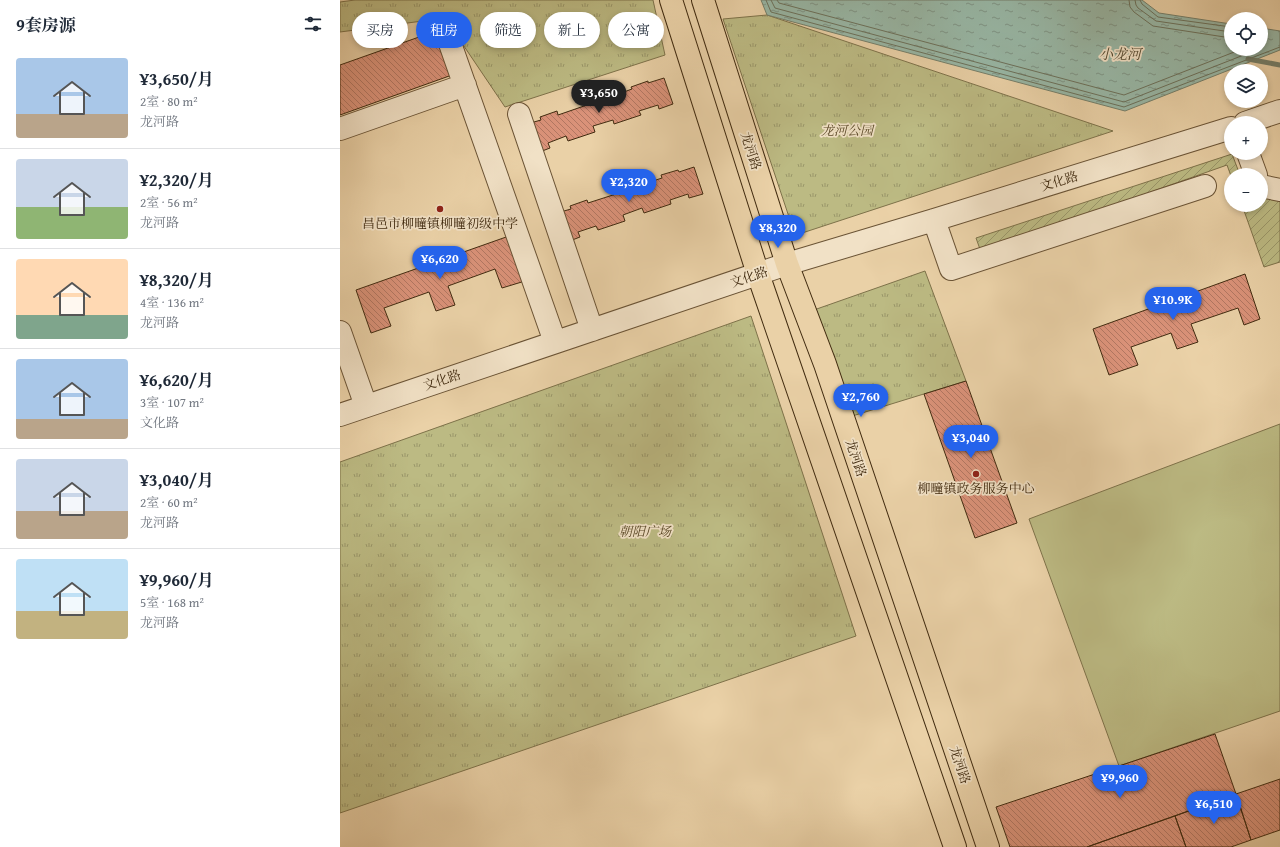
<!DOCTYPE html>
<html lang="zh">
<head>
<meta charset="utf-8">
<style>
	:root { --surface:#fff; --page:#f6f6f7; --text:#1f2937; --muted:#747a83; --line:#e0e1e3; --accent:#2563eb }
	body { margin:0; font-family:"Gentium Book Plus","Noto Serif SC",serif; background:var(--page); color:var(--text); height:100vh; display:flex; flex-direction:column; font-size:15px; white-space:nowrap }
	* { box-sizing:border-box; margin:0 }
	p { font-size:13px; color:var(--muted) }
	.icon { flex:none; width:22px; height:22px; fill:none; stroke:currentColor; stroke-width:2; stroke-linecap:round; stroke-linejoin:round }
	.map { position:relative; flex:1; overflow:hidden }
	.sheet { display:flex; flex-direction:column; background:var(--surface); width:340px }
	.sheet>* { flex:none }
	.hud { position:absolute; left:12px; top:12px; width:380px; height:36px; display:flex; gap:8px }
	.tools { position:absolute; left:884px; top:12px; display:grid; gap:8px }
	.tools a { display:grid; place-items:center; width:44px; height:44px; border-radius:50%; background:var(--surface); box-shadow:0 2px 6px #0003; font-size:20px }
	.price { position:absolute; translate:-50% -34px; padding:0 9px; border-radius:14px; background:var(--accent); color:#fff; font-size:13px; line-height:26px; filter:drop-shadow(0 1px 2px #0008) }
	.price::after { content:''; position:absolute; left:50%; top:24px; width:12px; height:9px; margin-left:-6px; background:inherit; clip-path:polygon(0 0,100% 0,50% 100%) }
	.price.on { background:#222; color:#fff }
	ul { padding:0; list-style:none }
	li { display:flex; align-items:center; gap:12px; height:100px; padding:0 16px }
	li+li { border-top:1px solid var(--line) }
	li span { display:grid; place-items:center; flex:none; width:112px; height:80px; border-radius:4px; color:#555 }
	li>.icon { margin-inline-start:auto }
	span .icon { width:48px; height:48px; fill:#fffc; stroke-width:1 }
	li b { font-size:17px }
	h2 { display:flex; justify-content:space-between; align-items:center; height:48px; padding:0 16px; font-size:17px }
	.pill { padding:0 14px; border-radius:18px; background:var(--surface); box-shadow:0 2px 6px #0003; font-size:14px; line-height:36px }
	.pill.on { background:var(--accent); color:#fff }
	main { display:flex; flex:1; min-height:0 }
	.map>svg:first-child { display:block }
	.grass { fill:#bcba83; stroke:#7e724a }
	.park { fill:url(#park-tufts); stroke:#7e724a }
	.garden { fill:url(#garden-furrows); stroke:#7e724a }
	.water { fill:url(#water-ripples); stroke:#757f6a }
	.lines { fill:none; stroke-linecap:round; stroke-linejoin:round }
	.shore { stroke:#6c715b; stroke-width:1 }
	.stream { stroke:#757f6a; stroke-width:5 }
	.building { fill:url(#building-back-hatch); stroke:#412b10 }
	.minor-casing { stroke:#6b5436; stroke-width:24 }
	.major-casing { stroke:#412b10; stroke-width:24 }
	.minor { stroke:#f1e1c6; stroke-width:22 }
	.major { stroke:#ead1a7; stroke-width:22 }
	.poi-dot { fill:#8f2418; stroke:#f1e1c6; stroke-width:1.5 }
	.labels { text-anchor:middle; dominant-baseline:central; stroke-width:3.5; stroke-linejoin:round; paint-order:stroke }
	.park-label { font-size:13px; font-style:italic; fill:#5a4827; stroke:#f1e1c6 }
	.street-label { font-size:13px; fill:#412b10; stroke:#f1e1c6 }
	.poi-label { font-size:13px; fill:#412b10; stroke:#f1e1c6 }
	.water-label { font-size:14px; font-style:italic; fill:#52472e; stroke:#f1e1c6 }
</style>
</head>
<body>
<main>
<section class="sheet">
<h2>9套房源<svg class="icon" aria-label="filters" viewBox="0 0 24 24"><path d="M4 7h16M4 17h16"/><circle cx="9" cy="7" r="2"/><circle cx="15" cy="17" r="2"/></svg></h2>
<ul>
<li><span style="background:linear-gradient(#a9c7e8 70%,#b9a48a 0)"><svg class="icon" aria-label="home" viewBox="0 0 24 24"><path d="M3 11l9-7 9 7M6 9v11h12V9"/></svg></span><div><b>¥3,650/月</b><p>2室 · 80 m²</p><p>龙河路</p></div></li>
<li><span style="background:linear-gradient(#c9d6e8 60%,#8fb573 0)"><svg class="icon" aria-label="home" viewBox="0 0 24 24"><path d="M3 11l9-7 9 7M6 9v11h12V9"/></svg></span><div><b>¥2,320/月</b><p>2室 · 56 m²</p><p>龙河路</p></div></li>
<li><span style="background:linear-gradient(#ffd9b3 70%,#7fa58c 0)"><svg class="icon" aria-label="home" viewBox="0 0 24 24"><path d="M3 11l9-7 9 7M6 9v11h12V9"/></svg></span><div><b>¥8,320/月</b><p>4室 · 136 m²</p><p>龙河路</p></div></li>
<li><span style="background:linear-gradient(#a9c7e8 75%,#b9a48a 0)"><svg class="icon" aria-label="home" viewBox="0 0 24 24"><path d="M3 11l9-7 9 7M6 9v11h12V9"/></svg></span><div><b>¥6,620/月</b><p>3室 · 107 m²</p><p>文化路</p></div></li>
<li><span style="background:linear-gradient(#c9d6e8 65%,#b9a48a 0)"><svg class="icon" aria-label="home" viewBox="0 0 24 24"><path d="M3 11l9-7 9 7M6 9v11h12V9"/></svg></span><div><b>¥3,040/月</b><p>2室 · 60 m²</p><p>龙河路</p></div></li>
<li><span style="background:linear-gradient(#bfe0f5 65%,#c2b280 0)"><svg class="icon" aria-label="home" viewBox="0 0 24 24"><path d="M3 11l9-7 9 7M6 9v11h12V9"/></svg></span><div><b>¥9,960/月</b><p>5室 · 168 m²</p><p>龙河路</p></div></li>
</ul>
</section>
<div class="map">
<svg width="940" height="847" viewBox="0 0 940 847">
	<defs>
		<pattern id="park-tufts" width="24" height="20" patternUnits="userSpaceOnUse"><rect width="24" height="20" fill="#bcba83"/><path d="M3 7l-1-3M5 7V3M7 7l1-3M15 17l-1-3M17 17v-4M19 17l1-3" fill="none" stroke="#9a976a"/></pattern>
		<pattern id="garden-furrows" width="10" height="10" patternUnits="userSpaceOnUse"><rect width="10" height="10" fill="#bcba83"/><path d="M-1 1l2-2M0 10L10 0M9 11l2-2" fill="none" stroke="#9a976a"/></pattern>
		<pattern id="water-ripples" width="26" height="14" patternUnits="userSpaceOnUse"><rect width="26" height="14" fill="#98b7a6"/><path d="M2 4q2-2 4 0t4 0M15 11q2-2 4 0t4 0" fill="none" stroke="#7e9586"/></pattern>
		<pattern id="building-back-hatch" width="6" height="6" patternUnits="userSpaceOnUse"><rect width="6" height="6" fill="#da9279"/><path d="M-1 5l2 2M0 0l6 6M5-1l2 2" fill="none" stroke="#b27762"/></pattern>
	</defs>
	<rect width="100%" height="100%" fill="#ead1a7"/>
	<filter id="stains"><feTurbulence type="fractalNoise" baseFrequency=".005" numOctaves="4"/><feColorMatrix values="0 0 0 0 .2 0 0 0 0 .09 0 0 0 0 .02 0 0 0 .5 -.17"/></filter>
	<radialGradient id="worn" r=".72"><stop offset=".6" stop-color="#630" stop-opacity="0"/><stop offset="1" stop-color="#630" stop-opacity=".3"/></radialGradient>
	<!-- grass -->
	<path class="grass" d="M940,424V711L779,766L689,519Z"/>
	<!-- park -->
	<path class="park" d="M15,0H313L325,55L165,107L105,18L0,32V2Z
		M427,15L773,131L456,235L449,217L383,19Z
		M585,271L626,381L509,417L471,311Z
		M411,316L516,636L0,813V462Z"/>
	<!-- garden -->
	<path class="garden" d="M892,154L900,175H891V176L887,165L641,252L636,238Z
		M921,193L940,198V262L924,267L902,205H921Z"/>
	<!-- water -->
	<path class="water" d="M421,0H802L819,13L891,24V49H921V28L940,31V50L785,111L427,15Z"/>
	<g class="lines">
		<!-- shore -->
		<path class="shore" d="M426,0L431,12L784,107L940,47
			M431,0L435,8L784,102L919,49
			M437,0L439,3L784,95L902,49
			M789,0L790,7L794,12L813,26L891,38
			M795,0L796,5L798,8L816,21L891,32
			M800,0L802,4L818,17L891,27"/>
		<!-- stream -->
		<path class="stream" d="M908,59L940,65"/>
	</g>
	<!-- building -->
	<path class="building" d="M96,31L112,75L0,115V65Z
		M324,78L333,104L319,109L318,105L299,111L301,115L274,124L273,120L253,126L255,132L228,141L226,136L208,143L210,148L197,153L187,124L201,120L200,117L217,111L218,115L247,105L246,102L264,96L265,99L292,89L291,87L308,81V83Z
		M354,167L363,194L349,198L348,194L330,200L331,204L304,213L302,208L283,215L285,221L258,230L256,226L238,232L240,237L227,242L217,213L231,209L230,206L247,200L248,203L276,194V191L294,185L295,187L322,178L321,175L338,170L339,172Z
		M169,236L185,281L162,288L155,269L108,286L115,305L96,311L89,292L44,308L51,326L31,333L16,290Z
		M905,274L920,319L904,325L898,308L851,324L858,342L837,349L831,333L791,347L798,365L769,375L753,329Z
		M626,381L677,523L635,538L584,394Z
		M875,734L896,794L747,847H670L656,807Z
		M940,779V830L911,840L896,794Z
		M896,794L911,840L891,847H846L835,816Z
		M835,816L846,847H747Z"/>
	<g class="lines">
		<!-- minor casing -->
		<g class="minor-casing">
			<path id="minor" d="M106,32L215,342
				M179,114L252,330
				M905,123L940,111
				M0,129L125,85
				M908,153L916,175
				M921,186L940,190
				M594,220L611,269L865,186
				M0,332L26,406
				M0,415L447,264L594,220L891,128"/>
		</g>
		<!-- major casing -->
		<g class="major-casing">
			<path id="major" d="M331,0L418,274L615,847
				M363,0L447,264L485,364L648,847"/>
		</g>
		<!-- minor -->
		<use href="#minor" class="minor"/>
		<!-- major -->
		<use href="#major" class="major"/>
	</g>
	<!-- markers -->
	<g class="poi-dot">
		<circle cx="100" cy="209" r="4"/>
		<circle cx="636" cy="474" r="4"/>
	</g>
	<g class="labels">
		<!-- park labels -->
		<g class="park-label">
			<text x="507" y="130">龙河公园</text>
			<text x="305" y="531">朝阳广场</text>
		</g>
		<!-- street labels -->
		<g class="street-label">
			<text transform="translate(411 151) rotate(72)">龙河路</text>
			<text transform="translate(719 181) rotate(-17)">文化路</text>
			<text transform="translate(409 277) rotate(-19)">文化路</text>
			<text transform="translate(102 380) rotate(-19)">文化路</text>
			<text transform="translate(516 458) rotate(71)">龙河路</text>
			<text transform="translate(620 765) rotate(71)">龙河路</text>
		</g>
		<!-- poi labels -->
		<g class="poi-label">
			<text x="100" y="223">昌邑市柳疃镇柳疃初级中学</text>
			<text x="636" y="488">柳疃镇政务服务中心</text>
		</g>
		<!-- water labels -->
		<g class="water-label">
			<text x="780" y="54">小龙河</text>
		</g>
	</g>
	<rect width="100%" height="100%" filter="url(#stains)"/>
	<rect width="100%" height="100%" fill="url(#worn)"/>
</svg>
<div class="tools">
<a><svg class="icon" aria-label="locate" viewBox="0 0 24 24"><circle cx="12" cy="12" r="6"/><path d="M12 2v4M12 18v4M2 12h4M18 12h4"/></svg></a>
<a><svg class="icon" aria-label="layers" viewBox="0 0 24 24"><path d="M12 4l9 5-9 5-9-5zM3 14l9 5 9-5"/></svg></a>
<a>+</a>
<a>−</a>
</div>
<b class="price on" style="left:259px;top:114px">¥3,650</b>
<b class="price" style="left:289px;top:203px">¥2,320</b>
<b class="price" style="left:438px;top:249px">¥8,320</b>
<b class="price" style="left:100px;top:280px">¥6,620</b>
<b class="price" style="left:833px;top:321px">¥10.9K</b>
<b class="price" style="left:521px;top:418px">¥2,760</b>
<b class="price" style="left:631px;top:459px">¥3,040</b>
<b class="price" style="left:780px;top:799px">¥9,960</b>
<b class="price" style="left:874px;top:825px">¥6,510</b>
<div class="hud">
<a class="pill">买房</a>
<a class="pill on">租房</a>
<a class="pill">筛选</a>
<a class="pill">新上</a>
<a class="pill">公寓</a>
</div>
</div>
</main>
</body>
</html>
